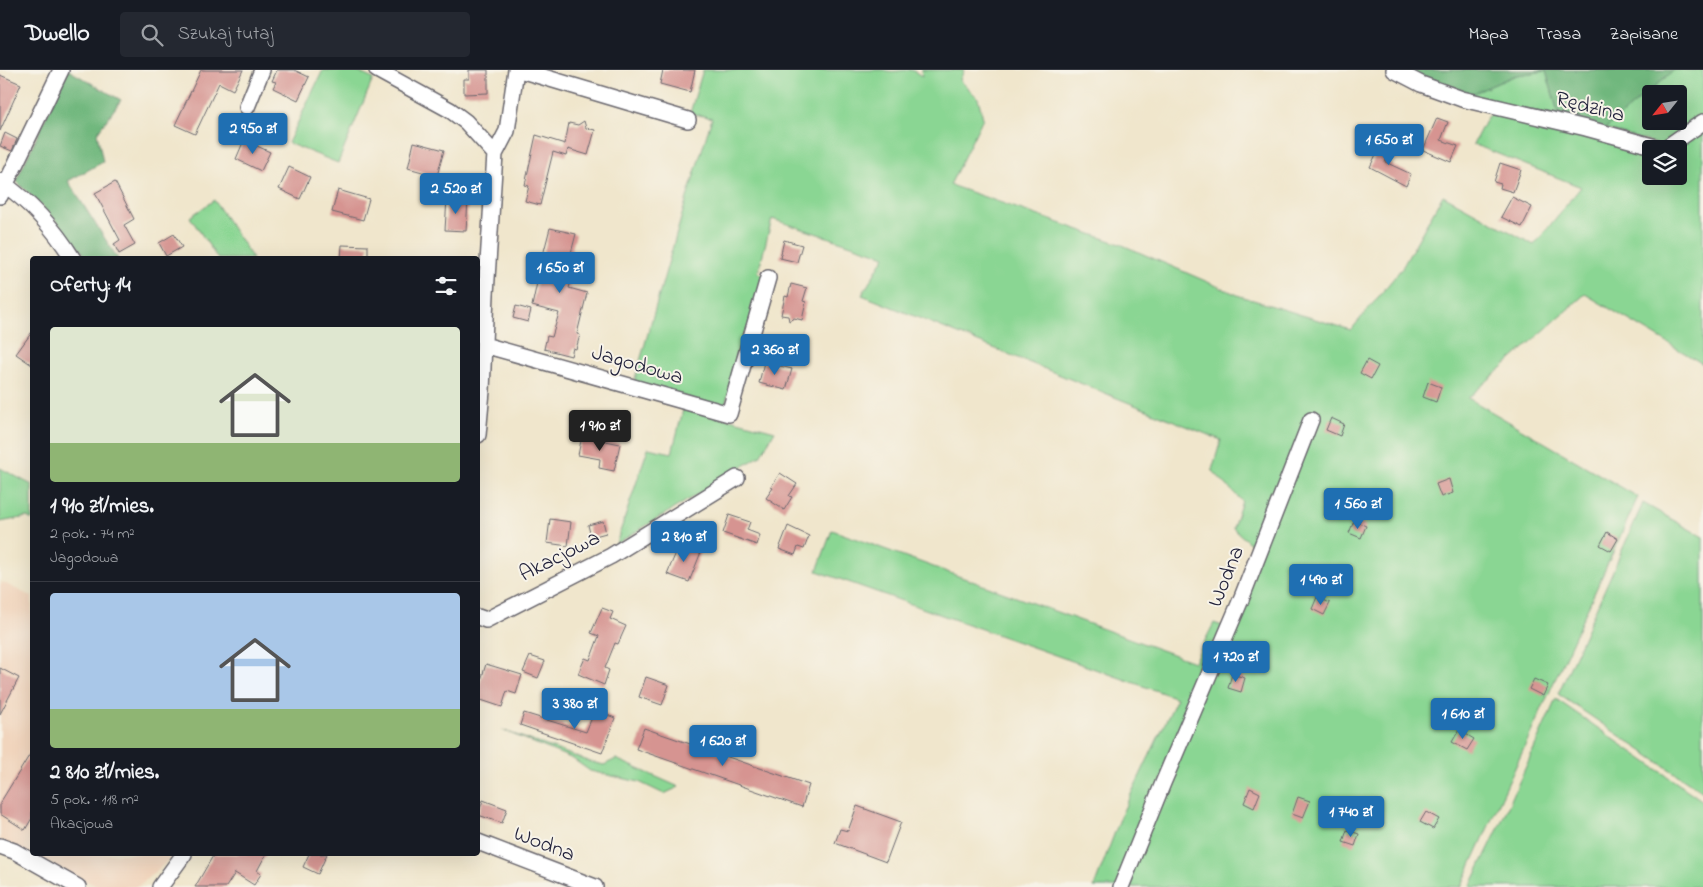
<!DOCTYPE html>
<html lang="pl">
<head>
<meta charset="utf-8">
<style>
	:root { --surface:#171b24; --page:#242831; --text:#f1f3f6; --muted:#9ea1a6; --line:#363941; --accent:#1f6fb2 }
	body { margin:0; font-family:"Indie Flower",sans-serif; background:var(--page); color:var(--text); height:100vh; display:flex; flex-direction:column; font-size:19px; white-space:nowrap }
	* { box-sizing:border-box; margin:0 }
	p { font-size:16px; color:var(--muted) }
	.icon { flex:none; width:28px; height:28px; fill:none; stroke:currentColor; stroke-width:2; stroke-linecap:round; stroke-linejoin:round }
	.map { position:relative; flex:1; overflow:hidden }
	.side { position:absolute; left:30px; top:186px; width:450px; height:600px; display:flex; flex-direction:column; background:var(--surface); border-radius:5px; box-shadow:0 5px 20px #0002 }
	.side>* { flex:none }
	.needle { width:32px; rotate:240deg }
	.controls { position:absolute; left:1642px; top:15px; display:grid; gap:10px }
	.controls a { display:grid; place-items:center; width:45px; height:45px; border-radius:5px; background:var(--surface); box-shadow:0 5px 20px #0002; font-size:25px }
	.price { position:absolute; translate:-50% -42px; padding:0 11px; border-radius:5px; background:var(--accent); color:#fff; font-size:16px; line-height:32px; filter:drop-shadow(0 1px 2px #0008) }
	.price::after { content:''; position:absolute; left:50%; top:30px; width:15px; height:11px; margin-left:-8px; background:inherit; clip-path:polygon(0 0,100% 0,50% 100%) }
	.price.active { background:#222; color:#fff }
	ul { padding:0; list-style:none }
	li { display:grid; align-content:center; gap:10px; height:265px; padding:0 20px }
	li+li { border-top:1px solid var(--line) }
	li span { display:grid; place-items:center; height:155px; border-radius:5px; color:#555 }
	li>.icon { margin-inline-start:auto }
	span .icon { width:90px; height:90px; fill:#fffc; stroke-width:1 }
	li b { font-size:21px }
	h2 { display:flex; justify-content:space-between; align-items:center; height:60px; padding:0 20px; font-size:21px }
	header { display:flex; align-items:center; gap:30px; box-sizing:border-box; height:70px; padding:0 25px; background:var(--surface); border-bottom:1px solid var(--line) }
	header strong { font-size:24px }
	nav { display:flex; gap:28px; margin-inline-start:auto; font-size:18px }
	.search { width:350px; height:45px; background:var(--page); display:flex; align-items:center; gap:12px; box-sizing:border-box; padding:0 18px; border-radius:5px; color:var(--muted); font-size:19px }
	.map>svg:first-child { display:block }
	.built { fill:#f1d5bd }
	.green { fill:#8ad693; stroke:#567c67; fill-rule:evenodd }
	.forest { fill:#6fb77d; stroke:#486c5c }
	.building { fill:#d69491 }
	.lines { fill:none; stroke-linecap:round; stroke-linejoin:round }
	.minor-casing { stroke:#6a676e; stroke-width:18 }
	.minor { stroke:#fff; stroke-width:15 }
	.labels { text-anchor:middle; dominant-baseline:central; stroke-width:4; stroke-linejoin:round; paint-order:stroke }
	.street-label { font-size:22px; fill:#22223b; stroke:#f7f3e8 }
</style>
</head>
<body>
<header>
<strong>Dwello</strong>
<div class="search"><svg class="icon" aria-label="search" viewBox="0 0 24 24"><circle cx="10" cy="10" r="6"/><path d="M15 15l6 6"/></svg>Szukaj tutaj</div>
<nav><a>Mapa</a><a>Trasa</a><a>Zapisane</a></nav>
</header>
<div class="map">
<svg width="1703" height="817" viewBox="0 0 1703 817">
	<rect width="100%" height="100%" fill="#f7f3e8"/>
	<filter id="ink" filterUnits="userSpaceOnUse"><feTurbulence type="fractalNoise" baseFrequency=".02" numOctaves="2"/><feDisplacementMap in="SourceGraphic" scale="10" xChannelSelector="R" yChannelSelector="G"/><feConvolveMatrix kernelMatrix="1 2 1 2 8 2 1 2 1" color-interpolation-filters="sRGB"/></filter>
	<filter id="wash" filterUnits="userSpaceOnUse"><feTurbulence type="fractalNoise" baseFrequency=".0096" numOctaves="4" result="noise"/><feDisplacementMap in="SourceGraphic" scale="20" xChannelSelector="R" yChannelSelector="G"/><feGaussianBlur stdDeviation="1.12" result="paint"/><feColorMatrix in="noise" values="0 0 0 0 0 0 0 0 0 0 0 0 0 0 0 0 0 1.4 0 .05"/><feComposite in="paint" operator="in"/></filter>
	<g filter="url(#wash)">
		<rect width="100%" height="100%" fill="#f0e6cc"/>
		<!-- built -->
		<path class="built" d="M2,512L32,527V784H173L163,795L137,817H99L0,770V516Z"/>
		<!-- green -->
		<path class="green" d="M323,0H354L373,9L338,93L288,73Z
			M703,0H883C892,3 902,0 911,0C915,1 919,5 922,6L921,0H964L960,10L978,28L983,48L950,115L1120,174L1240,226L1351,260L1402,198L1443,125L1534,175L1581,117L1473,74L1487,47L1495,42L1651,79V106H1679V79H1671L1703,58V294L1585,224L1468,328L1638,427L1461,817H1126L1257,480L1233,458L1242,431L1212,400L1221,370L862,225L885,186L772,149L758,203L765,205L724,338L634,312L686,131L712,48L690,43Z
			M1674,0H1703V49L1663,76L1605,59ZM1651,24H1679V51H1651Z
			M1546,1L1560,49L1467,26L1516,5Z
			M214,130L253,189H218L190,147Z
			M683,340L730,349L775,361L760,386L616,474L648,378L672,383Z
			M0,398L32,415V450L27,447L0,452Z
			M1643,433L1703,467V722L1558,624Z
			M832,460L1194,592L1214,553L1225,557L1117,817H1094L1123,741L1177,628L817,501Z
			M1556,629L1703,731V817H1470L1499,757Z
			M502,660L591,692L604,695L616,689L679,717L664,724L639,712L590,701L573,689Z"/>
		<!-- forest -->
		<path class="forest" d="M68,0L121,30L97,63L103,92L68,111L118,189H88L58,153L16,111Z
			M1400,0H1674L1605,59L1560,49L1546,1L1516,5L1467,26Z"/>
		<g id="blocks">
			<!-- building -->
			<path class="building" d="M201,0H243L233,20L219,13L195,64L175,55Z
				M277,0H294L309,7L298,30L273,18L276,12L272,11Z
				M469,0H488V23L464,24V9H469Z
				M663,0H695L690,22L660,14Z
				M0,5L21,14L0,61Z
				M1437,48L1448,52L1441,70L1458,76L1451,92L1423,80Z
				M584,51L586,58L595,60L588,85L568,79L566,86L553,82L540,135L525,131L529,116L525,115L536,65L565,74L569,53L578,55Z
				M5,63L17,69L12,81L0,76Z
				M244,70L270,82L261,101L236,89Z
				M414,72L444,80L437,106L408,98Z
				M1381,74L1392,79L1385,92L1411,104L1406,116L1370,97Z
				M1500,93L1521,100L1513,122L1500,118L1501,114L1494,112Z
				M289,97L310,107L300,129L279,119Z
				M115,112L134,149L124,155L135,175L119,184L114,174L120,170L95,123Z
				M338,120L369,129L363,150L332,142Z
				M1512,127L1532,137L1522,157L1501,147Z
				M447,128L468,130L466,161L445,160Z
				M550,158L576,164L565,206L572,208L569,218L587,223L577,264L580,265L576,279L573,278L571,286L544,279L547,266L552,267L559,243L532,236L538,208L546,210L551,187L543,185Z
				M174,164L182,177L166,186L159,173Z
				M784,170L802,175L797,192L780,188Z
				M342,175L368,176V189H341Z
				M791,214L807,218L803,231L806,232L802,250L794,248L789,251L788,246L781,245L785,226L788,227Z
				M516,236L531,240L528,252L513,248Z
				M32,262V295L16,284Z
				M1367,290L1378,296L1371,309L1360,303Z
				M764,292L792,299L786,320L759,313Z
				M1428,312L1441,317L1436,332L1423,327Z
				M1331,348L1344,354L1340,366L1326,360Z
				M582,366L620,374L614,401L599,398L600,389L578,385Z
				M780,403L797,414L789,426L792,427L784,440L766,428L773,418L771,417Z
				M1449,409L1453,423L1441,427L1436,414Z
				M729,445L750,452L747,460L760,465L757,475L723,463Z
				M550,449L571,452L568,476L547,473Z
				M603,451L606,463L591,467L588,455Z
				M1354,451L1366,456L1361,468L1349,463Z
				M788,456L809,466L804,479L798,477L795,485L779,479Z
				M1607,462L1618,469L1611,481L1600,475Z
				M680,473L701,482L689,512L667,504Z
				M1317,527L1330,533L1324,545L1312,539Z
				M602,538L613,542L610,549L626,556L618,574L615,573L605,598L609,600L604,615L578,604L585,588L590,590L599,566L591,563Z
				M530,586L545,591L538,608L523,602Z
				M486,594L522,605L516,624L507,621L502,637L478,629V620Z
				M0,598L19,608L0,644Z
				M1232,604L1245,608L1241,622L1228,618Z
				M646,607L669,615L662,635L639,627Z
				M1534,609L1548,615L1543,626L1529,619Z
				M595,640L615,648L602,683L520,655L524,643L586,662Z
				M644,658L809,715L802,737L636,679Z
				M1459,660L1474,669L1467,680L1452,672Z
				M32,681V748L25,760L0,744V733Z
				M1250,718L1260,723L1254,738L1244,733Z
				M1298,727L1310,731L1303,748L1292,744Z
				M483,730L507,739L502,753L478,745Z
				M857,736L901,752L886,792L835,773L840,759L848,761Z
				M1426,742L1439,749L1433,759L1420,752Z
				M1347,760L1359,764L1355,776L1343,772Z
				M214,784H266L257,801L261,804L254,815L235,803L226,817H195Z
				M309,784H327L318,804L303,797Z"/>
		</g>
	</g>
	<g filter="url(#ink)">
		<use href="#blocks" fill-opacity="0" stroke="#6a676e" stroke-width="1"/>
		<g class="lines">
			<!-- minor casing -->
			<g class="minor-casing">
				<path id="minor" d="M377,0L450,40L466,52L495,84L486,224L482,321L478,365
					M520,0L688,50
					M1394,0L1421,14L1462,29L1586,58L1663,79
					M247,37L262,0
					M1664,79L1703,52
					M495,84L507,61L516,0
					M0,111C30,132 54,158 73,189
					M0,126L61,0
					M484,275L729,344L768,208
					M478,547L486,550L611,486L737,408
					M478,772L595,817
					M0,776L14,781L78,817
					M160,817L184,784
					M1121,817L1163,713L1242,527L1311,350"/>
			</g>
			<!-- minor -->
			<use href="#minor" class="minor"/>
		</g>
	</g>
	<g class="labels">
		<!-- street labels -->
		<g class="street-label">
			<text transform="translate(1590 38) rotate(14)">Rędzina</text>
			<text transform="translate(637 296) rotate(16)">Jagodowa</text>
			<text transform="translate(560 487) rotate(-27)">Akacjowa</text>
			<text transform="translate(1227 507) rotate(-68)">Wodna</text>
			<text transform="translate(544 775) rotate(21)">Wodna</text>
		</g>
	</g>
</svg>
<div class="controls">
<a><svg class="needle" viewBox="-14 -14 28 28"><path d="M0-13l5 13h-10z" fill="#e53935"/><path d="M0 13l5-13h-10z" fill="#9ea1a6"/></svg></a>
<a><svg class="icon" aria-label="layers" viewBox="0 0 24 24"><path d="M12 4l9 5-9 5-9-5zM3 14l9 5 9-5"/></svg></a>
</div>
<b class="price" style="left:253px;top:85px">2 950 zł</b>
<b class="price" style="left:1389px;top:96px">1 650 zł</b>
<b class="price" style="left:456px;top:145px">2 520 zł</b>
<b class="price" style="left:560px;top:224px">1 650 zł</b>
<b class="price" style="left:775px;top:306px">2 360 zł</b>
<b class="price active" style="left:600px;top:382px">1 910 zł</b>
<b class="price" style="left:1358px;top:460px">1 560 zł</b>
<b class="price" style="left:684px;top:493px">2 810 zł</b>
<b class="price" style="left:1321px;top:536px">1 490 zł</b>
<b class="price" style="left:1236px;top:613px">1 720 zł</b>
<b class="price" style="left:575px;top:660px">3 380 zł</b>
<b class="price" style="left:1463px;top:670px">1 610 zł</b>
<b class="price" style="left:723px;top:697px">1 620 zł</b>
<b class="price" style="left:1351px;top:768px">1 740 zł</b>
<section class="side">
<h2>Oferty: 14<svg class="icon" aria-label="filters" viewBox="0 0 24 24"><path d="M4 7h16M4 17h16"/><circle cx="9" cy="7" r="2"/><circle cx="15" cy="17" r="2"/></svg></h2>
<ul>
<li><span style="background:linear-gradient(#dfe7d0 75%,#8fb573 0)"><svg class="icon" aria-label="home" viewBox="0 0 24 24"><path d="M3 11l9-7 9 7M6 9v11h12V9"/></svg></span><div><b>1 910 zł/mies.</b><p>2 pok. · 74 m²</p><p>Jagodowa</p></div></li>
<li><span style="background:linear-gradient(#a9c7e8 75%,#8fb573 0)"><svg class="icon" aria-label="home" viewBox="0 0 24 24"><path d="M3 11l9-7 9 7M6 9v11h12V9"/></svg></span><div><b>2 810 zł/mies.</b><p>5 pok. · 118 m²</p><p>Akacjowa</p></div></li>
</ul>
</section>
</div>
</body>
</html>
